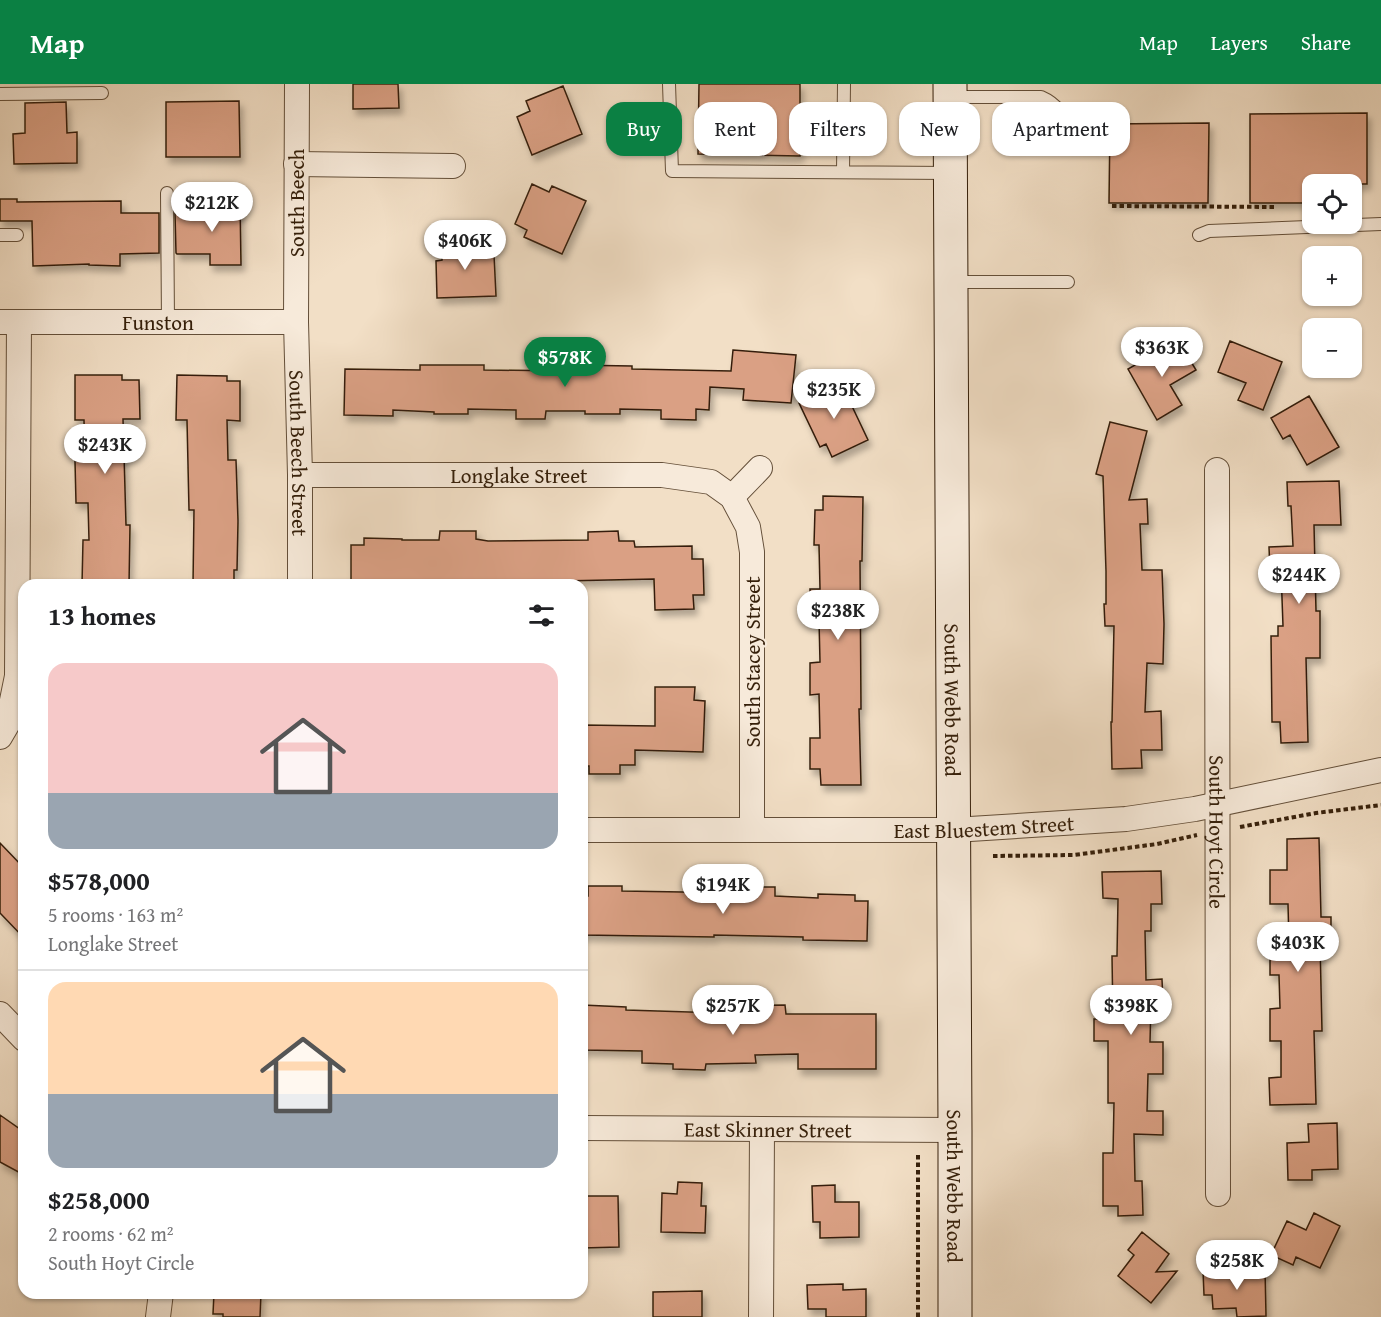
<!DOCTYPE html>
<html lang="en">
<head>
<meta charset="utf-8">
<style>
	:root { --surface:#fff; --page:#f2f2f2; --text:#202124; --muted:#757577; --line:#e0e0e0; --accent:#0b8043 }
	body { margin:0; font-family:"Gentium Book Plus",serif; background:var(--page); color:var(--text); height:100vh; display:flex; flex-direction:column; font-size:22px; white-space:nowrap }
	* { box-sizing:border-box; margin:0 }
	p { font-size:20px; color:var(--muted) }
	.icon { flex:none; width:33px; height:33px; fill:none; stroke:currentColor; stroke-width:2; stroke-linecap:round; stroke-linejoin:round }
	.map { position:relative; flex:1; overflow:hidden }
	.details { position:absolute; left:18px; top:495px; width:570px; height:720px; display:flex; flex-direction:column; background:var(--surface); border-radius:18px; box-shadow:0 2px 4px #0004 }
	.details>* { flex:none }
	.guide { position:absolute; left:606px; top:18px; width:570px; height:54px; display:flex; gap:12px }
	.fabs { position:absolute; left:1302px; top:90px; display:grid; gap:12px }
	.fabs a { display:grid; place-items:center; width:60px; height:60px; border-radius:12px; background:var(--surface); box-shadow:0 2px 4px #0004; font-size:30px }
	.price { position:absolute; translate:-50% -51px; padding:0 14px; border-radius:21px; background:#fff; color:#222; font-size:20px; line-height:39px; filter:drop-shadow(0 2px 3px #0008) }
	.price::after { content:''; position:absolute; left:50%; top:36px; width:18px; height:14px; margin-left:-9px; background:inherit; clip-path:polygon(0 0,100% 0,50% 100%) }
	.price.on { background:var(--accent); color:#fff }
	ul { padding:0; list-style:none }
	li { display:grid; align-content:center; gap:12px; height:318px; padding:0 30px }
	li+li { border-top:2px solid var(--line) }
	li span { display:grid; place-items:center; height:186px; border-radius:18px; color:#555 }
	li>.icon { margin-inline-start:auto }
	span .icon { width:108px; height:108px; fill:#fffc; stroke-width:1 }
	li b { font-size:26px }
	h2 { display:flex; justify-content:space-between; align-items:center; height:72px; padding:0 30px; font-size:26px }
	.pill { padding:0 21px; border-radius:18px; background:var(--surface); box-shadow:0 2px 4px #0004; font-size:21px; line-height:54px }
	.pill.on { background:var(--accent); color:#fff }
	header { display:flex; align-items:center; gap:36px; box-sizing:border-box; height:84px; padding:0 30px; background:var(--accent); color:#fff }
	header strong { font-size:28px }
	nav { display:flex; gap:33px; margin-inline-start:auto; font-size:21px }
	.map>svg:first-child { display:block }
	.building { fill:#daa084; stroke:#351f0a; stroke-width:1.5; filter:url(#shadow) }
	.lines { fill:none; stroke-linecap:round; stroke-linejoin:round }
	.service-casing { stroke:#644f39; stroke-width:14 }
	.minor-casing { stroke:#644f39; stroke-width:26 }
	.secondary-casing { stroke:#351f0a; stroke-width:35 }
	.path { stroke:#351f0a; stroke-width:4; stroke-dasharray:4.5 3; stroke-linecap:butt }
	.service { stroke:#f7eada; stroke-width:12 }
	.minor { stroke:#f7eada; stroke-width:24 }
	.secondary { stroke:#f7eada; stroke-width:33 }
	.labels { text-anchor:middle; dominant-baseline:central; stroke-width:4.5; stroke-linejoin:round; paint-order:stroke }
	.street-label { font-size:21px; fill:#351f0a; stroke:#f7eada }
</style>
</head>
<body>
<header>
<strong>Map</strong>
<nav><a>Map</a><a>Layers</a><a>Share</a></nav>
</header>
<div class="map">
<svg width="1381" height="1233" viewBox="0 0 1381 1233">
	<defs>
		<filter id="shadow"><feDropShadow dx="3.5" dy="6" stdDeviation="3" flood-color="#0004"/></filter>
	</defs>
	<rect width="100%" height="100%" fill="#f2dfc6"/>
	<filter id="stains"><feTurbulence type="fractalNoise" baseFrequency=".00333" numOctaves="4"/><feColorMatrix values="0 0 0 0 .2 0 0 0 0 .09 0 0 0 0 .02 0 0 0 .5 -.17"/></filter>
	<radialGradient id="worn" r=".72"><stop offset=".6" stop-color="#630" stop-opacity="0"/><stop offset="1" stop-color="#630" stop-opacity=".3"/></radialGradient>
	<!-- building -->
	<path class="building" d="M353,0H398L399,24L353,25Z
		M699,0H800V72L698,70Z
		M563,2L582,50L532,71L517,33L530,27L526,17Z
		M239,17L240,73H166V18Z
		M66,18L67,49L77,48V79L14,80L13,50L25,49V19Z
		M1367,29V100H1312V119H1250V30Z
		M1209,39L1208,119H1109L1110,40Z
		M532,100L549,108L552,102L586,117L562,170L524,153L527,146L515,140Z
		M0,115H17V118L121,117V129H159V169L120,170V182L89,181V180L33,182L32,137H0Z
		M209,117H240L241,181H210V170H177L176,169L175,129L210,130Z
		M484,157V172L494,171L496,212L437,214L436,177L442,176V158Z
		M1178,256L1196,286L1170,301L1182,321L1157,336L1128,285Z
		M1230,257L1282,278L1263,326L1238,316L1246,299L1218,288Z
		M733,266L796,271L791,319L743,316L744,305L710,303L709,326L696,325V336L661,335V326L620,325V330H585V327H546L545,335H516V326L468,325V330H434V328L393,326V332L344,331L345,285L420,286V281H484V286L570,287V281L632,282V285L731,287Z
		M75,291H122V296H139L140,335H123L126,441H130L129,501H82L83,456H89L88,419H76L75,377H85L84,336H75Z
		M177,291L227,292V297H240V337L227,336L228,376H236L238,437L237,486H234V501H193L194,426H189L187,336H176Z
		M841,299L868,356L832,373L826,360L820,363L799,319Z
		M1309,312L1339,363L1307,381L1290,351L1283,355L1271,334Z
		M1110,338L1147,347L1129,416L1147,415L1148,440H1140L1142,486H1162L1164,540L1163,580L1147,579L1145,628L1161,627L1162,666H1141L1142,684L1112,685L1111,638H1112L1114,542H1105L1104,520H1106V487L1103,392L1096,390Z
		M1339,397L1341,441H1314L1316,527H1320V574H1306L1308,658L1281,659L1280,638H1272L1271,552H1278V542H1283L1281,486H1270L1269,463L1293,462L1291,422H1288L1287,398Z
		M823,412L863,413L862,477H860L861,625H859L861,701H821L820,685H810V654H820L819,610L810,611V579L820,578L819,536H811L810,505H820L819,461H814L815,426H823Z
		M440,447H476V455L488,457L588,456V448L618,447L619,457H634L635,463L692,462V475H703L704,511H693L694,525L655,526L654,495L562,497V501H536L414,499V501H351V461H364V454L402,455V456H439Z
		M655,603H695L694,616L705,617L703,668L635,666V681H620V690H589V682H582V641L655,642Z
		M1319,754L1321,833H1331V859H1320L1322,947H1314L1316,1020L1270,1021L1269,994L1281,993V957H1270V925L1280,924L1279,891H1270V859H1289L1288,820H1270V786H1287V755Z
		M0,759L24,784V854L0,829Z
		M1161,787L1162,820H1151V847H1145L1146,896L1162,895L1163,919H1151L1150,958H1163V990H1148L1147,1027H1163V1051L1134,1050L1135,1097H1142L1143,1131L1118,1132V1122H1103V1069H1113L1114,1019H1108V957H1094V935H1113L1112,872H1117L1118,815L1103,814L1102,788Z
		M588,802H622V807L743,809V803H775V812L818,814V810L855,811V817H868L867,857L803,856V853L714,851V853L582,851V812H588Z
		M582,921L626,923V926L721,929V922L785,921L786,930H876V985H798V970L755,971L756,979L706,980L705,986L673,985V980L642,979V967L582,966Z
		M0,1031L24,1048V1091L0,1078Z
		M1337,1039L1338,1085L1312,1086V1096H1288L1287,1059L1309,1058L1308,1040Z
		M678,1098L702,1099L701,1122H706L705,1149L661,1148L662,1109L677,1110Z
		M835,1101V1118H859V1153L820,1154V1138H813L812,1102Z
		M582,1112H618L619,1163L582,1164Z
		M1314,1129L1340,1142L1320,1184L1296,1173L1293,1181L1271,1171L1287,1137L1306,1146Z
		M1142,1148L1169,1170L1156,1188L1177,1187L1151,1219L1118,1192L1134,1171L1128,1166Z
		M1265,1185L1266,1232L1237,1233L1236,1224L1213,1225L1212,1211H1204L1203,1186Z
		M843,1200V1206L866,1205V1233H826V1225H808L807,1201Z
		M702,1207V1233H653V1208Z
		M214,1209H261L260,1233H223V1230H213Z"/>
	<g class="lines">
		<!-- service casing -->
		<g class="service-casing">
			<path id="service" d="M669,0L672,87L950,89
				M0,10L102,9
				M951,13H1041C1057,20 1064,31 1068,47
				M843,88L844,0
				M167,109L168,238
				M0,151H17
				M1199,151L1209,147L1381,140
				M952,198H1068"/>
		</g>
		<!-- minor casing -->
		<g class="minor-casing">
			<g id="minor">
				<path id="s1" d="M297,0L296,238L300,391V501"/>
				<path d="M296,80L453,82"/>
				<path id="s2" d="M0,238H296"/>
				<path id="s3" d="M1217,386L1218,1110"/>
				<path id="s4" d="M300,391H662L711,398L732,413L748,443L752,468V746"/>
				<path d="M732,413L760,384"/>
				<path d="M0,653L7,641L17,592L19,238"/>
				<path id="s5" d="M582,746H954L1126,735L1195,725L1381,686"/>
				<path d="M0,930L24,955"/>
				<path id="s6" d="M582,1044L955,1046"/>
				<path d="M158,1233L161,1209"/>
				<path d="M761,1233L762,1045"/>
			</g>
		</g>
		<!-- secondary casing -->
		<g class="secondary-casing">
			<g id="secondary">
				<path id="s7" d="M950,0L955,1046V1233"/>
			</g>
		</g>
		<!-- path -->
		<path class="path" d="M1112,122L1277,123
			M1240,743L1316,729L1381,721
			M993,772L1074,771L1157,760L1197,751
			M918,1233V1069"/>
		<!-- service -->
		<use href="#service" class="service"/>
		<!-- minor -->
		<use href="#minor" class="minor"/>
		<!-- secondary -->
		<use href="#secondary" class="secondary"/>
	</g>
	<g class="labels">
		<!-- street labels -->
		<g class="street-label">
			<text transform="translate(296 119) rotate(-90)">South Beech</text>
			<text stroke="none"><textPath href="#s2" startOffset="158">Funston</textPath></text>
			<text stroke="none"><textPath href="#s1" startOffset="369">South Beech Street</textPath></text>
			<text stroke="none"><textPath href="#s4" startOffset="219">Longlake Street</textPath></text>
			<text transform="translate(752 578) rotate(-90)">South Stacey Street</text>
			<text stroke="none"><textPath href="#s7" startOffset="616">South Webb Road</textPath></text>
			<text stroke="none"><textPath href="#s5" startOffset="402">East Bluestem Street</textPath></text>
			<text stroke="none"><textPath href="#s3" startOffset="362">South Hoyt Circle</textPath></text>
			<text stroke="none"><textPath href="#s6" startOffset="186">East Skinner Street</textPath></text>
			<text stroke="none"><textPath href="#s7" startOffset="1102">South Webb Road</textPath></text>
		</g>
	</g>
	<rect width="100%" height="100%" filter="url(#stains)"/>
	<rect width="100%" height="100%" fill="url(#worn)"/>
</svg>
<div class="fabs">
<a><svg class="icon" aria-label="locate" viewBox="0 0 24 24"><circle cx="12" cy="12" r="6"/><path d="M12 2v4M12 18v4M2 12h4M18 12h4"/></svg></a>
<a>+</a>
<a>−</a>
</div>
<b class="price" style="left:212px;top:149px">$212K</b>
<b class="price" style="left:465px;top:187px">$406K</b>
<b class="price" style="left:1162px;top:294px">$363K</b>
<b class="price on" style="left:565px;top:304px">$578K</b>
<b class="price" style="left:834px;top:336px">$235K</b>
<b class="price" style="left:105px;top:391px">$243K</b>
<b class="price" style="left:1299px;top:521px">$244K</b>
<b class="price" style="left:838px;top:557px">$238K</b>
<b class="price" style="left:723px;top:831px">$194K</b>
<b class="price" style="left:1298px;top:889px">$403K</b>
<b class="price" style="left:733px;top:952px">$257K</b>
<b class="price" style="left:1131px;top:952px">$398K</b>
<b class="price" style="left:1237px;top:1207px">$258K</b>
<div class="guide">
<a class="pill on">Buy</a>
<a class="pill">Rent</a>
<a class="pill">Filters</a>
<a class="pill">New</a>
<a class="pill">Apartment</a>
</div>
<section class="details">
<h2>13 homes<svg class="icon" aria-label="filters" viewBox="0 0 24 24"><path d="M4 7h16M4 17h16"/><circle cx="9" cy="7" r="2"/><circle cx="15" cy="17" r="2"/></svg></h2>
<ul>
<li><span style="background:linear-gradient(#f6c9c9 70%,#9aa5b1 0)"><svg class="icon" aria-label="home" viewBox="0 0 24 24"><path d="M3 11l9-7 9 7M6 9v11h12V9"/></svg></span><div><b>$578,000</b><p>5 rooms · 163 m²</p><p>Longlake Street</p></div></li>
<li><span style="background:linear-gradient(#ffd9b3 60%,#9aa5b1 0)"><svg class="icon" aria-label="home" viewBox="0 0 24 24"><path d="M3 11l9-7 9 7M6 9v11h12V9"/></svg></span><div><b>$258,000</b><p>2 rooms · 62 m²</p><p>South Hoyt Circle</p></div></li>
</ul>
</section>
</div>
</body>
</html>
